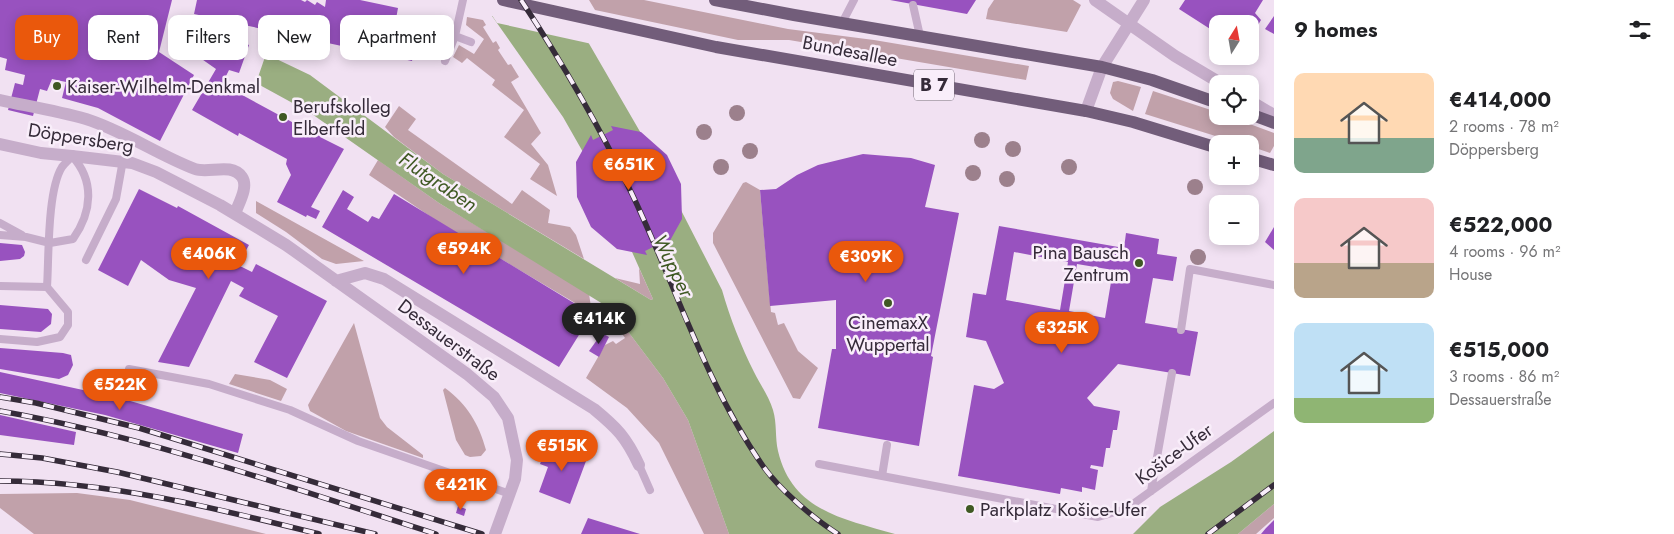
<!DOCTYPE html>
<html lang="en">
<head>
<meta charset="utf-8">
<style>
	:root { --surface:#fff; --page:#f2f2f2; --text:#202124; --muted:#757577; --accent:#ea580c }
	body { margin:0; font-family:Jost,sans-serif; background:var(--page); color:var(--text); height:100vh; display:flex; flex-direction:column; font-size:19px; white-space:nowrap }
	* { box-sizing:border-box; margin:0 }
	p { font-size:16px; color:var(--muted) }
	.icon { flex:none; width:28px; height:28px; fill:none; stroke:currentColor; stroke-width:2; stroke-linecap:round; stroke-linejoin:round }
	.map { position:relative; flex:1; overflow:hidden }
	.panel { display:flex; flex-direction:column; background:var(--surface); width:400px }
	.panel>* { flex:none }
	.banner { position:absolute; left:15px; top:15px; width:475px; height:45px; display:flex; gap:10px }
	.needle { width:32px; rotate:11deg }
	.buttons { position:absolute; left:1209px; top:15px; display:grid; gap:10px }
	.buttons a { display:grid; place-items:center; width:50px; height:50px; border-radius:10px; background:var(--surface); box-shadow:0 2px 12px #0003; font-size:25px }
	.price { position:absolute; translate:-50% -42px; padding:0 11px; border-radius:18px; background:var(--accent); color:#fff; font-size:16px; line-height:32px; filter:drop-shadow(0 1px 2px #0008) }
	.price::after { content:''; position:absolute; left:50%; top:30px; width:15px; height:11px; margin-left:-8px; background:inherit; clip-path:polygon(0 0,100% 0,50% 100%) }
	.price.selected { background:#222; color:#fff }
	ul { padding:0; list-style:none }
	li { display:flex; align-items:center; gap:15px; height:125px; padding:0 20px }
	li span { display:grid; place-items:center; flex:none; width:140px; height:100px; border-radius:10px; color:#555 }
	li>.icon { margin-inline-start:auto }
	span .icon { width:60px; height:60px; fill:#fffc; stroke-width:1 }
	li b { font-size:21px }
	h2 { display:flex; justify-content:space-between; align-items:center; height:60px; padding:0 20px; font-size:21px }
	.tag { padding:0 18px; border-radius:10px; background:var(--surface); box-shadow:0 2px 12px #0003; font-size:18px; line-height:45px }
	.tag.selected { background:var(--accent); color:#fff }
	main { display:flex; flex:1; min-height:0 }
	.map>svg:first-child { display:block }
	.green { fill:#c1a1aa }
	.water { fill:#9aae81 }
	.pier { fill:#f1e1f2 }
	.building { fill:#9852bf; fill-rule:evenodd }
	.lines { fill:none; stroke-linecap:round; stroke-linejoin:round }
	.service { stroke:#c6adca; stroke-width:8 }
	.minor { stroke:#c6adca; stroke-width:12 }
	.tertiary { stroke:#c6adca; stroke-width:12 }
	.primary { stroke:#725d7a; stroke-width:12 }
	.rail-casing { stroke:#352b39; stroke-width:5.5 }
	.rail { stroke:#f9eefa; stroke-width:4; stroke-dasharray:11; stroke-linecap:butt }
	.tree { fill:#9c808c }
	.poi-dot { fill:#3f5923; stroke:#f9eefa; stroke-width:2 }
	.labels { text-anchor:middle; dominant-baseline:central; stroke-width:5; stroke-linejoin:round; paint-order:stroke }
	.shield { fill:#f9eefa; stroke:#706673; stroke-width:1 }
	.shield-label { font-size:18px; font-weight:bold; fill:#352b39 }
	.street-label { font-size:19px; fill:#352b39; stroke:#f9eefa }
	.poi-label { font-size:19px; fill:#352b39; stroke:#f9eefa; text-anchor:start }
	.water-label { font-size:20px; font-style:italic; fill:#3f5923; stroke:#f9eefa }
</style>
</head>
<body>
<main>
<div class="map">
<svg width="1274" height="534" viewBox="0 0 1274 534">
	<rect width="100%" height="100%" fill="#f1e1f2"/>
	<!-- green -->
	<path class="green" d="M589,0H644L788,29L874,40L1029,66L1026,80L789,40H738L595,10Z
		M994,0H1073L1081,5L1067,32L986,19L988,9Z
		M467,17L483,20L486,25L483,27L493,43L496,41L500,48L498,50L508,65L511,64L519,77L511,82L541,133L531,144L548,165L557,196L530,179L540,164L504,137L524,110L492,85L495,80L467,58L462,63L453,57L459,45L474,54L484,39L466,25Z
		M1118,81L1141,87L1133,111L1113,99L1110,93L1113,82Z
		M1153,91L1217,112L1218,116H1228L1274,133V146L1270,153L1250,146V144H1241L1145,114Z
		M399,106L416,119L408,130L512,204L522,190L550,210L548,223L570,227L576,235L584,259L443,174L394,137L385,127Z
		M378,160L439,203L589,294L592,313L437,221L369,175Z
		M746,182L760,190L771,312L775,313L778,325L784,323L798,351L818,368L800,399L793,398L713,243V233L743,183Z
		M256,201L364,261L336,264L322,259L286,232L256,213Z
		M639,268L653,299L651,300L615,278L640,284Z
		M606,306L611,309L663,378L688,420L729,534H704L659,443L627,408L586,378L605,345L613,341L616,344L625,338L608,314Z
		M354,323L380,418L387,427L423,455V458L346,431L310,411L308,405Z
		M235,374L270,380L287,389L281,401L229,384Z
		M445,388C467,404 479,424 486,450L481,456L470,457L465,455L456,440L443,390Z
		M77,493L130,500L266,534H34L0,508V494Z
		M1274,504V518L1256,534H1238Z"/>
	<!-- water -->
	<path class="water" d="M492,16H573L646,142L722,290C730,318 741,346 754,372C760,384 769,397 773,410C777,423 775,438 778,451C792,511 844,519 895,534H729L688,420L663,378L611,309L439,203L309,112L256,83L266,54L310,75L443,174L651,300L653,299L604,189L563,117Z
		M1274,431V504L1238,534H1133L1160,507L1231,462Z"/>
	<!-- pier -->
	<path class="pier" d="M482,0H565L592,44L497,23Z"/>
	<!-- building -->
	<path class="building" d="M0,0H172L159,52L194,75L160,141L98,108L62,98L66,82L52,79L47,91L40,89L33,116L8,110L15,83L23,85L25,75L5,70L7,59L0,57Z
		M197,0H301L305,2L307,0L315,5L317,2L325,7L326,0H360L398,8L396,19L404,24L406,21L419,28L412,61L244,25L239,40L249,45L239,73L229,70L222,84L303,128L304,126L321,134L320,137L344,149L311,207L320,211L316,219L307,215L306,217L277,202L291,175L286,164L287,159L239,133L238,136L192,110L216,69L186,48L192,30L229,35L232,22L194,14Z
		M890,0H976L967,14Z
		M1185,0H1263L1255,13L1261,20L1255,30L1249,22L1218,24V34L1179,9Z
		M1274,16V34L1265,29Z
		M611,126L641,132L667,155L681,184L682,219L667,246L665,241L645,251L647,255L617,249L591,227L577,197L576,162L591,135L593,140L613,130Z
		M863,154L911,158L935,165L925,207L959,213L931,356L933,357L919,446L818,428L832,349H836V300L770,306L760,190L776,189L797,175L818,165Z
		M139,189L177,208L178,206L249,245L238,265L252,272L256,264L327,301L287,378L254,362L278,316L239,296L244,288L231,281L189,367L158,362L196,288L169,280L141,260L128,286L98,270Z
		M343,190L354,197L347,209L368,222L372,216L379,219L394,194L592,314L559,367L322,227Z
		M999,226L1124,248L1126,233L1159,239L1157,254L1177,257L1173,281L1153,278L1145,323L1198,332L1190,376L1118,364L1087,398L1094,406L1120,411L1117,430H1113L1110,448H1106L1103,467L1091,465L1090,468L1098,470L1095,490L1082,487V492L1061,488L1060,494L958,476L974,385L994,389L1004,383L986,341L966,337L973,293L986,295ZM1014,252L1068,262L1060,310L1006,300ZM1077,264L1113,270L1105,318L1069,311Z
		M1274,227V250L1265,242Z
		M0,243L22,245L25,252L24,256L20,259L0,261Z
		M0,305L48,309L52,314L51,324L41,332L0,329Z
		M602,333L609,337L599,357L589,351Z
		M0,348L63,353L71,355L73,365L68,375L59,379L0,369Z
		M0,372L120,398L243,434L238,453L105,415L0,393Z
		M0,415L76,432L74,445L0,435Z
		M548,444L572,454L574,447L589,453L570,504L539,492L548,467L540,464Z
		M458,506L466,509L464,516L456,513Z
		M588,518L640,534H581Z
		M1274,520V534H1261L1266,528Z"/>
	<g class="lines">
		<!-- service -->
		<path class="service" d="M913,5L920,36
			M842,23L854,0
			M455,36L471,42
			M445,61L455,36L463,0
			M0,223L22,235
			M0,235L26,237L50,243L73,239C92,212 95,181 72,156C69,160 65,163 62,167C47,191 49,258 47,287L68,312V325L60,337L37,342L0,339
			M86,260L116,199L123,160
			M0,286L47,287
			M1181,330L1190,269L1274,285
			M129,369L209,384L290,410L358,441L510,494
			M887,445L882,476L1098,517L1126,509L1274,403
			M819,464L882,476
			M639,465L650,490
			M1151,491L1172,373"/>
		<!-- minor -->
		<path class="minor" d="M1095,0L1175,56L1222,84
			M0,100C28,106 58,111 86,119C124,131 158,155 195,169C209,174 231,162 242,177C249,187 238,204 235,214
			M1250,101L1274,115
			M1086,111L1102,67L1144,0
			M72,156L132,163L156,172L220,205L286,245L467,374L494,397L508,418L517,460L515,479L495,534
			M336,281L365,273L384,279L594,409C617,428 626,437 639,465"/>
		<!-- tertiary -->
		<path class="tertiary" d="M0,144L41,153L72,156"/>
		<!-- primary -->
		<path class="primary" d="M503,0L716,47L1086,111L1133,122L1218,148
			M715,0L794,15L1102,67L1152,80L1218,103
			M1250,114L1274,123
			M1250,158L1274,165"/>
		<!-- rail casing -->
		<g class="rail-casing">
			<path id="rail" d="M521,0C562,62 599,126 632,194C674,282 706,385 763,466C779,489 814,519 838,534
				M0,397L36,403L139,428L482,534
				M0,411C148,437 292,488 436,534
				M0,454L42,458L117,472L375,534
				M0,481C108,481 215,508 319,534
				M1208,534L1274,485"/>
		</g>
		<!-- rail -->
		<use href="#rail" class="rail"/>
	</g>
	<!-- trees -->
	<g class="tree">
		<circle cx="737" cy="113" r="8"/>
		<circle cx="704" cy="132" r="8"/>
		<circle cx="982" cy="140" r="8"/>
		<circle cx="1013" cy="149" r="8"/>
		<circle cx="750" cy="151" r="8"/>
		<circle cx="721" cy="167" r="8"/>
		<circle cx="1069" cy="167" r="8"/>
		<circle cx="973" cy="173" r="8"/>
		<circle cx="1007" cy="179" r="8"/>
		<circle cx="1195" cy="187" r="8"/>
		<circle cx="1198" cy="257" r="8"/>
	</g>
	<!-- markers -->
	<g class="poi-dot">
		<circle cx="57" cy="86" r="5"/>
		<circle cx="283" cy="117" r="5"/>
		<circle cx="1139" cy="263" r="5"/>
		<circle cx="888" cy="303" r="5"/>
		<circle cx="970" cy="509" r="5"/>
	</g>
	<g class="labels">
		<!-- shield labels -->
		<rect class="shield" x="914" y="69.5" width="40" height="31" rx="4"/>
		<g class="shield-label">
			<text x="934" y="85">B 7</text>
		</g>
		<!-- street labels -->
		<g class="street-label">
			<text transform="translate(850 51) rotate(11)">Bundesallee</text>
			<text transform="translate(81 138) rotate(9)">Döppersberg</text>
			<text transform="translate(449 340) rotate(37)">Dessauerstraße</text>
			<text transform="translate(1174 454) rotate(-36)">Košice-Ufer</text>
		</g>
		<!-- poi labels -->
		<g class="poi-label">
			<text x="67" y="86">Kaiser-Wilhelm-Denkmal</text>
			<text x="293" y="106">Berufskolleg<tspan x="293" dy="22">Elberfeld</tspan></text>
			<text x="1129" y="252" text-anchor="end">Pina Bausch<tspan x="1129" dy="22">Zentrum</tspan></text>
			<text x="888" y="322" text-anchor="middle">CinemaxX<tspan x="888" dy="22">Wuppertal</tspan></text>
			<text x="980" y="509">Parkplatz Košice-Ufer</text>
		</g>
		<!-- water labels -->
		<g class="water-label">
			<text transform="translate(438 182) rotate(34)">Flutgraben</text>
			<text transform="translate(673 266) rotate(64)">Wupper</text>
		</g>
	</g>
</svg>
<div class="buttons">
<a><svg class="needle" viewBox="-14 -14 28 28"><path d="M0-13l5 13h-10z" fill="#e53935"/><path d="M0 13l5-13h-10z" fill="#757577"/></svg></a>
<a><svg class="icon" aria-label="locate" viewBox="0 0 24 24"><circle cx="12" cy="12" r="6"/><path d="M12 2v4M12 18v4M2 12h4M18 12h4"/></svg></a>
<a>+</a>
<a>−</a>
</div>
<b class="price" style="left:629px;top:191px">€651K</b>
<b class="price" style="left:464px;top:275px">€594K</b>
<b class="price" style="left:209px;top:280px">€406K</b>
<b class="price" style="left:866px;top:283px">€309K</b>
<b class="price selected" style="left:599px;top:345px">€414K</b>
<b class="price" style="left:1062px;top:354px">€325K</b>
<b class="price" style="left:120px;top:411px">€522K</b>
<b class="price" style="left:562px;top:472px">€515K</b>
<b class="price" style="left:461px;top:511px">€421K</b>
<div class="banner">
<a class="tag selected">Buy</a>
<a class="tag">Rent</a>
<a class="tag">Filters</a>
<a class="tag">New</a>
<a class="tag">Apartment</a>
</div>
</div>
<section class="panel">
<h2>9 homes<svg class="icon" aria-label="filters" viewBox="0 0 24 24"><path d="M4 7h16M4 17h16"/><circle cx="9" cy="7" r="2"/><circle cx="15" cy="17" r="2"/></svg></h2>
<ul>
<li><span style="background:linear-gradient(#ffd9b3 65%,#7fa58c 0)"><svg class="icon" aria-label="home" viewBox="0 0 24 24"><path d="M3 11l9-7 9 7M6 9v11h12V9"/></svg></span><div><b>€414,000</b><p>2 rooms · 78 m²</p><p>Döppersberg</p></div></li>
<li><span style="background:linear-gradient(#f6c9c9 65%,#b9a48a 0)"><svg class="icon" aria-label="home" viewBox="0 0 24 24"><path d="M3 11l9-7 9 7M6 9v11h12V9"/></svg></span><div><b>€522,000</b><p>4 rooms · 96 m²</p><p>House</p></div></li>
<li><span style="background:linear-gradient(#bfe0f5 75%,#8fb573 0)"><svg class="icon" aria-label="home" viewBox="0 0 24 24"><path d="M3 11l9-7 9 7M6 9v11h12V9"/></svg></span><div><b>€515,000</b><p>3 rooms · 86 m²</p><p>Dessauerstraße</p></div></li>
</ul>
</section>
</main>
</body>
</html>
